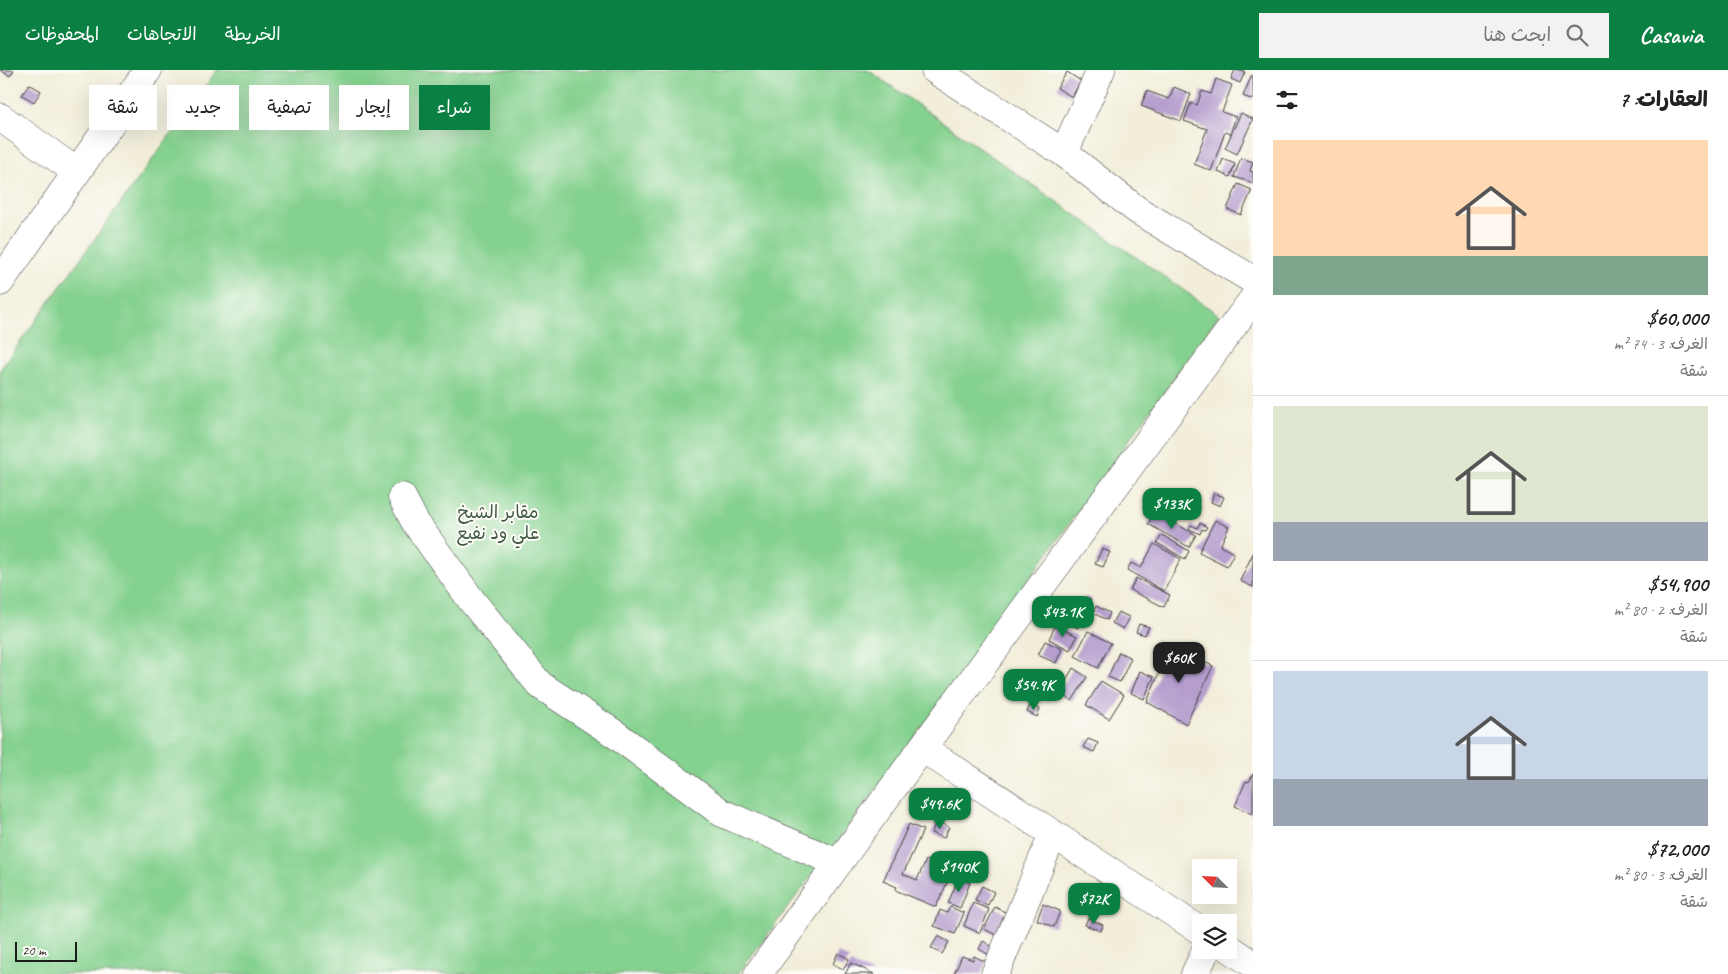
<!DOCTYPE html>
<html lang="ar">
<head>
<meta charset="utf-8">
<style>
	:root { --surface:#fff; --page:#f2f2f2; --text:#222; --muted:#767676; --line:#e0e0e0; --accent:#0b8043 }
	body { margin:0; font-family:Caveat,"Playpen Sans Arabic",sans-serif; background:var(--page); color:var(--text); direction:rtl; height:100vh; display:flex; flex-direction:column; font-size:19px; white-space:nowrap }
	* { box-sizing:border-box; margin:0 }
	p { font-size:16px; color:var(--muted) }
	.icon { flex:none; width:28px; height:28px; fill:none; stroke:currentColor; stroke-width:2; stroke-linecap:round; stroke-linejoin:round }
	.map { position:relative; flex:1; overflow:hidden; direction:ltr }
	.sheet { display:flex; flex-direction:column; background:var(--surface); width:475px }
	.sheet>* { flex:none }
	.hud { position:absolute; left:15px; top:15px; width:475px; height:45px; direction:rtl; display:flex; gap:10px }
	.needle { width:32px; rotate:294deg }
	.buttons { position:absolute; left:1192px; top:789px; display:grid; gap:10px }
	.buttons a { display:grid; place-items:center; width:45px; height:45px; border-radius:0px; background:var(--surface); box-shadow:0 5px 20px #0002; font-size:25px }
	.scale { position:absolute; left:15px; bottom:12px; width:62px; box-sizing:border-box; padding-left:5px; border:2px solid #1c1c1c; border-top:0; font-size:14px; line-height:18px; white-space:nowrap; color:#1c1c1c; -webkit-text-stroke:4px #fdfcf7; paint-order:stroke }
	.price { position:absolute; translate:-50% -42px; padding:0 11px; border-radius:10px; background:var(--accent); color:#fff; font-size:16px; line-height:32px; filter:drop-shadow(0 1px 2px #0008) }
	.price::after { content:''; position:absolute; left:50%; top:30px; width:15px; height:11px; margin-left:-8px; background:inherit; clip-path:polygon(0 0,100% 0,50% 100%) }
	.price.active { background:#222; color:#fff }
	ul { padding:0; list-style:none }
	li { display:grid; align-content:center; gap:10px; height:265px; padding:0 20px }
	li+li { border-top:1px solid var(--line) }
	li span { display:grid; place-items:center; height:155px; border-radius:0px; color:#555 }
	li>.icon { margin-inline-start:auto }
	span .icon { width:90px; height:90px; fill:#fffc; stroke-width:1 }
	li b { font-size:21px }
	h2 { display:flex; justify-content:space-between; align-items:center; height:60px; padding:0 20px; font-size:21px }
	.tag { padding:0 18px; border-radius:0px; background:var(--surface); box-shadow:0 5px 20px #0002; font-size:18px; line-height:45px }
	.tag.active { background:var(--accent); color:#fff }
	header { display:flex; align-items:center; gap:30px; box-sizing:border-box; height:70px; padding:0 25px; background:var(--accent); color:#fff }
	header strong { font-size:24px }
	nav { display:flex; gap:28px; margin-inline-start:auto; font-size:18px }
	.search { width:350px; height:45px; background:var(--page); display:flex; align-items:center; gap:12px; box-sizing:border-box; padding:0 18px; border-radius:0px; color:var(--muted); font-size:19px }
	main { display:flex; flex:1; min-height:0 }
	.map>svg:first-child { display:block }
	.green { fill:#85d18f; stroke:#507656 }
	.building { fill:#b59ece }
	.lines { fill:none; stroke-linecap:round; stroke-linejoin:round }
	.minor-casing { stroke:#3c3c38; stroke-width:29 }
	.minor { stroke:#fff; stroke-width:28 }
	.labels { text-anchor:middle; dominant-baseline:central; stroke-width:4; stroke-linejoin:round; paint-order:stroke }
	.park-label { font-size:18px; fill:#415b44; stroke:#fdfcf7 }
</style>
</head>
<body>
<header>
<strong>Casavia</strong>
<div class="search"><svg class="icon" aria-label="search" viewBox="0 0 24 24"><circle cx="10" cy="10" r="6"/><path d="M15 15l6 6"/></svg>ابحث هنا</div>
<nav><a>الخريطة</a><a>الاتجاهات</a><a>المحفوظات</a></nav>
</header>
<main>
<section class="sheet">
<h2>العقارات: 7<svg class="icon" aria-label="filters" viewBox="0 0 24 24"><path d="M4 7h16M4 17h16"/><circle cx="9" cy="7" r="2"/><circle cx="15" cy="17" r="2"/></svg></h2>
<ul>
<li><span style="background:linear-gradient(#ffd9b3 75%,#7fa58c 0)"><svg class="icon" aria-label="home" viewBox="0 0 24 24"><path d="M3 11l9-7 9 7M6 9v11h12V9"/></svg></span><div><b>$60,000</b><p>الغرف: 3 · 74 m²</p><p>شقة</p></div></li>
<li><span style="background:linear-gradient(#dfe7d0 75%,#9aa5b1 0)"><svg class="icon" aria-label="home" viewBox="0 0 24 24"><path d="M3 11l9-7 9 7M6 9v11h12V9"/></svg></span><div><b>$54,900</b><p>الغرف: 2 · 80 m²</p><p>شقة</p></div></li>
<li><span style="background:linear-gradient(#c9d6e8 70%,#9aa5b1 0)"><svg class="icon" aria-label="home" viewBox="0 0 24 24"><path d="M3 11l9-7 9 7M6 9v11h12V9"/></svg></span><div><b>$72,000</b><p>الغرف: 3 · 80 m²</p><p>شقة</p></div></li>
</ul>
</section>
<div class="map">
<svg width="1253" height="904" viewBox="0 0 1253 904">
	<rect width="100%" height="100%" fill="#fdfcf7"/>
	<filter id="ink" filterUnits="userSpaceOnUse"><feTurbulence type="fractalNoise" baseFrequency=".02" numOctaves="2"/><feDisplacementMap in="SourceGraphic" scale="10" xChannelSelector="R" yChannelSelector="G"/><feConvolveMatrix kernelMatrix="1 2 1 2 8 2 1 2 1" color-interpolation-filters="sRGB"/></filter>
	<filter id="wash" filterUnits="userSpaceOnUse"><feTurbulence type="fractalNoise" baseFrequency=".0096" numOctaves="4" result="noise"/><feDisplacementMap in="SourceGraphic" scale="20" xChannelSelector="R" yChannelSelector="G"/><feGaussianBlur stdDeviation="1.12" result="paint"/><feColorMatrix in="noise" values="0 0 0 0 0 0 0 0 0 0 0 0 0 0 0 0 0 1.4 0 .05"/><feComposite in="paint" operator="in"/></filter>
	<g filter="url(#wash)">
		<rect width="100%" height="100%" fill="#f2eeda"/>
		<!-- green -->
		<path class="green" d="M217,0H868L1219,245L930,647L738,904H0V300Z"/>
		<g id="blocks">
			<!-- building -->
			<path class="building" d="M0,0H14L10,6Z
				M1235,0L1245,2L1240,13L1231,9Z
				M1067,2L1081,11L1072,27L1057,18Z
				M1252,5L1253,6V30L1243,26Z
				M1216,9L1232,15L1222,42L1236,47L1230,64L1225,62L1211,101L1194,94L1207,59L1184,51L1191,33L1197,35L1202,21L1211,24Z
				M29,14L41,21L34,32L22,25Z
				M1174,17L1191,24L1181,51L1141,36L1147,21L1169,29Z
				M1241,43L1253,49L1237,84L1225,78Z
				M1241,88L1253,92L1250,101L1253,102V113L1234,107Z
				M1223,89L1235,94L1230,107L1218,102Z
				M1238,114L1252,120L1241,145L1227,139Z
				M1158,421L1168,427L1160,439L1150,432Z
				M1214,423L1224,427L1220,436L1211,432Z
				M1155,442L1196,465L1189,477L1148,454Z
				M1215,450L1229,457L1220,476L1234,483L1227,496L1199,482Z
				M1200,453L1207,457L1205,460L1202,459L1200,464L1189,459L1191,455L1197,458Z
				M1162,465L1189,481L1185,489L1157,473Z
				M1154,474L1181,489L1164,521L1127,500L1131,493L1141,498Z
				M1102,479L1110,482L1103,497L1095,494Z
				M1253,483V517L1240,511Z
				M1136,508L1170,525L1164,537L1130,520Z
				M1086,527L1091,529L1089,534L1084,532Z
				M1096,536L1110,543L1107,550L1093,543Z
				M1074,540L1085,545L1078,558L1067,553Z
				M1118,542L1129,547L1123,559L1112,553Z
				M1139,554L1149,557L1145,565L1136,562Z
				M1055,556L1077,566L1070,580L1049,569Z
				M1088,561L1111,573L1098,598L1075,586Z
				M1045,571L1062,579L1056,593L1038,585Z
				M1170,576L1213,596L1186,654L1147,632Z
				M1119,582L1131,588L1120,612L1108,607Z
				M1073,598L1087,607L1072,631L1059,623Z
				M1140,601L1154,607L1144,629L1131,623Z
				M1101,611L1124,625L1109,649L1086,635Z
				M1030,635L1040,639L1037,647L1027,642Z
				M1088,669L1098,673L1094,682L1083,677Z
				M1253,704V742L1252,744L1235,736L1246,711L1249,712Z
				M937,751L949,757L944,768L931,763Z
				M909,754L923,760L903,804L917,810L926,790L952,802L936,837L895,820L897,817L883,811Z
				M959,807L970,813L960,838L948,833Z
				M982,816L994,822L988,835L975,830Z
				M973,833L989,839L980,863L964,856Z
				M1043,834L1060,841L1054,857L1037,850Z
				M950,837L964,843L955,864L934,856L940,840L947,843Z
				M995,837L1009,844L998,866L984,859Z
				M1088,848L1103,855L1101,861L1085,855Z
				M938,866L949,872L942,884L931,878Z
				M983,871L993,877L989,885L979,879Z
				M838,883L849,889L843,899L833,894Z
				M962,886L973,890L974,886L986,892L981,904H954Z
				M851,893L874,904H845Z"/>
		</g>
	</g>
	<g filter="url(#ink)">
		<use href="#blocks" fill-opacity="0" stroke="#3c3c38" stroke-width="1"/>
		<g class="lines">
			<!-- minor casing -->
			<g class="minor-casing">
				<path id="minor" d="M935,0L1064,83L1137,140L1253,210
					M0,47L77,102
					M1064,83L1101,0
					M0,212L148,0
					M402,427L415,452L472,531L540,615L615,664L722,743L838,793
					M922,678L1201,861
					M1229,878L1253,894
					M758,904L922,678L1253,229
					M995,904L1053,764
					M1195,904L1206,880"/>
			</g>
			<!-- minor -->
			<use href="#minor" class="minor"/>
		</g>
	</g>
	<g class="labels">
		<!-- park labels -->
		<g class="park-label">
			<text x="498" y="442">مقابر الشيخ<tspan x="498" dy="21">علي ود نفيع</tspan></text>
		</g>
	</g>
</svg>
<div class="buttons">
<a><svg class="needle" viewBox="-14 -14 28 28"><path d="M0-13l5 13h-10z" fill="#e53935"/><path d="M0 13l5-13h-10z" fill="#767676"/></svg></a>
<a><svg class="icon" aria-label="layers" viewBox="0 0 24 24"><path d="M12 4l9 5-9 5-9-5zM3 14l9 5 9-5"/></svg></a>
</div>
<div class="scale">20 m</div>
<b class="price" style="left:1172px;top:460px">$133K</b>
<b class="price" style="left:1063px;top:568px">$43.1K</b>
<b class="price active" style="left:1179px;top:614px">$60K</b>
<b class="price" style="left:1034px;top:641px">$54.9K</b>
<b class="price" style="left:940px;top:760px">$49.6K</b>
<b class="price" style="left:959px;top:823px">$140K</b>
<b class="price" style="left:1094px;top:855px">$72K</b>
<div class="hud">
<a class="tag active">شراء</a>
<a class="tag">إيجار</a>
<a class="tag">تصفية</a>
<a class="tag">جديد</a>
<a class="tag">شقة</a>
</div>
</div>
</main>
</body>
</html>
